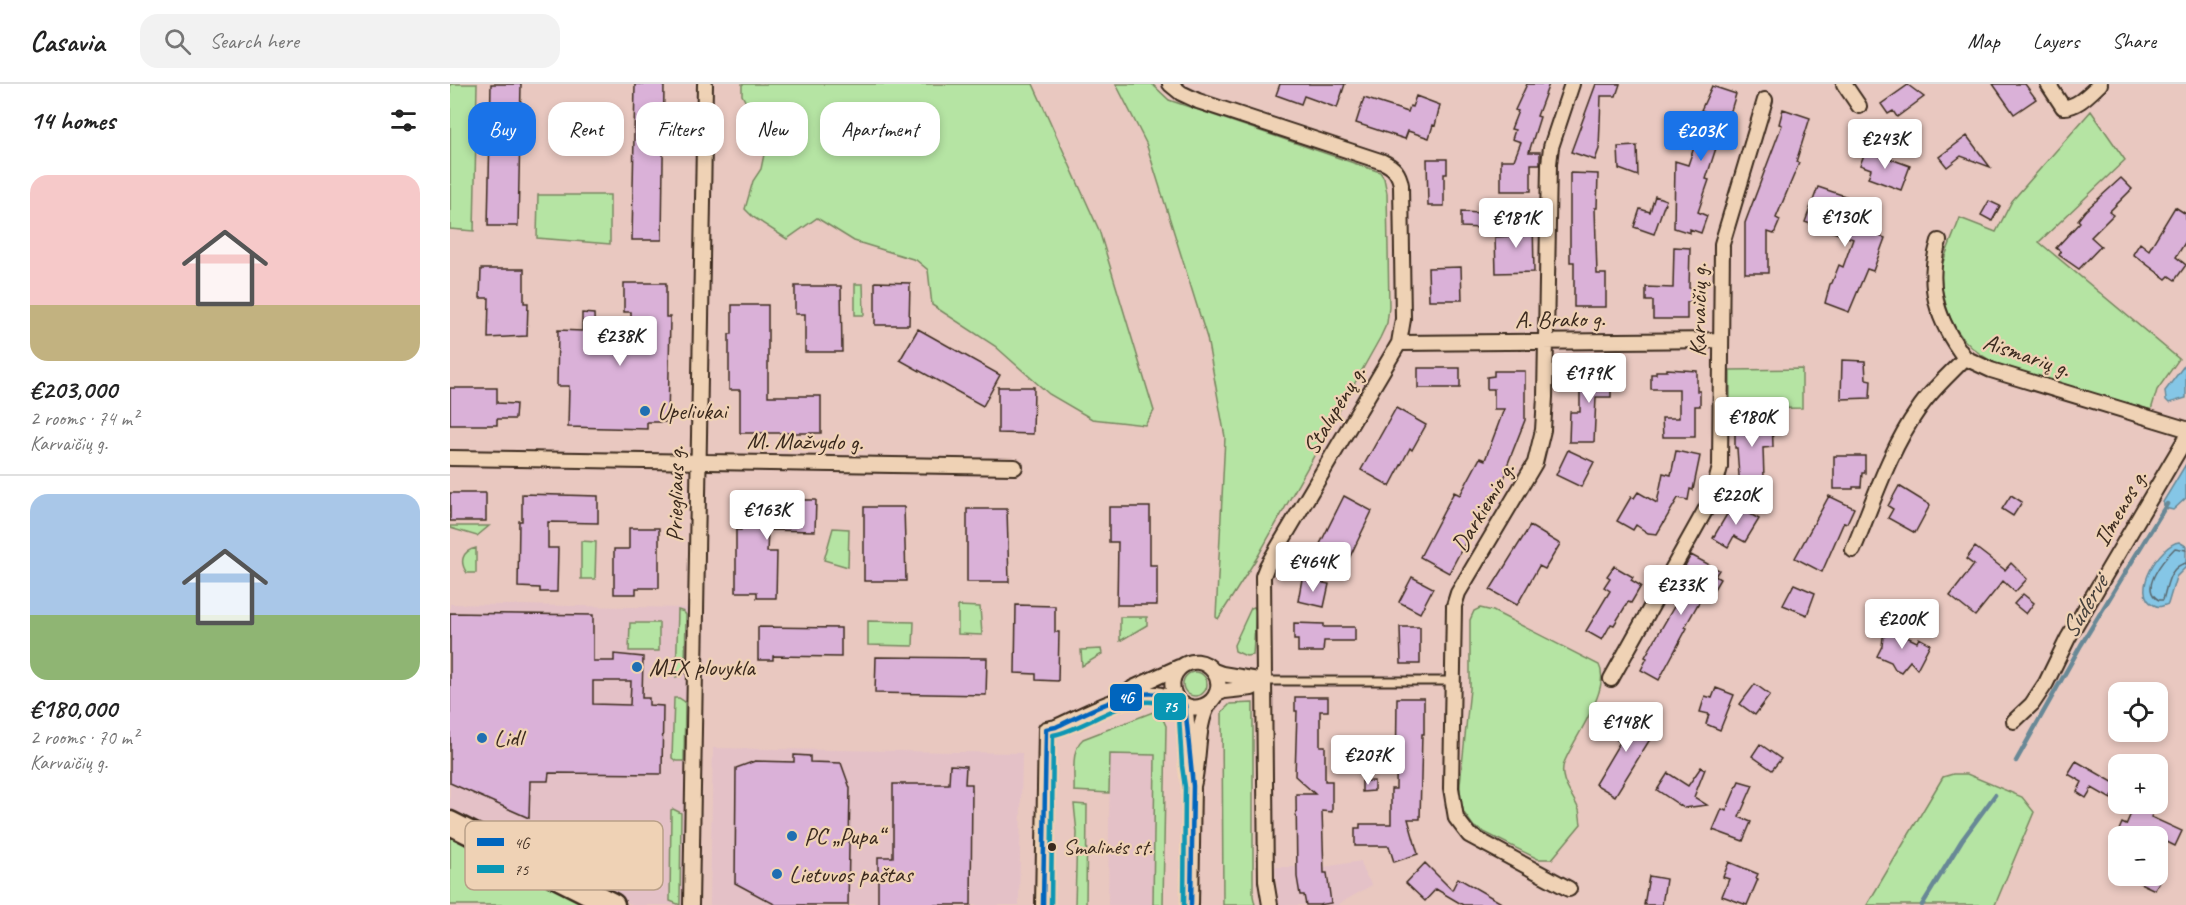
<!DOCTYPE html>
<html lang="en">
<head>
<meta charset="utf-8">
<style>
	:root { --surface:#fff; --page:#f2f2f2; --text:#222; --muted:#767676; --line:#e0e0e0; --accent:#1a73e8 }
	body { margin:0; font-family:Caveat,sans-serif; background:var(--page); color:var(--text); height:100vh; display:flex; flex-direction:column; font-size:22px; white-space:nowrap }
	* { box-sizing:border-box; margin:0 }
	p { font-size:20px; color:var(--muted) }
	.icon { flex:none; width:33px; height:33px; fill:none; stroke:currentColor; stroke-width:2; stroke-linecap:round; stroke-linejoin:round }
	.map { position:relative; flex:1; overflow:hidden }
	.details { display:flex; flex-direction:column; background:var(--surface); width:450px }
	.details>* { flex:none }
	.guide { position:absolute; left:18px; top:18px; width:570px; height:54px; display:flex; gap:12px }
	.fabs { position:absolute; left:1658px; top:598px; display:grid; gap:12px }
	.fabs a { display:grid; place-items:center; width:60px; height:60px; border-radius:12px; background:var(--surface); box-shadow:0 3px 9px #0003; font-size:30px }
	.price { position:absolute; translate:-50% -51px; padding:0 14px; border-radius:6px; background:#fff; color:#222; font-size:20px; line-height:39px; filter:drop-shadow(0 2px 3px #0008) }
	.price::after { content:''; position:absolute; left:50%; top:36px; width:18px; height:14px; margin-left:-9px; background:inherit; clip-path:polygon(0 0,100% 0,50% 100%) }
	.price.selected { background:var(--accent); color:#fff }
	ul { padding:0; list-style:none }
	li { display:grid; align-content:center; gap:12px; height:318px; padding:0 30px }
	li+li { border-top:2px solid var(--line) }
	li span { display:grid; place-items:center; height:186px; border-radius:18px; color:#555 }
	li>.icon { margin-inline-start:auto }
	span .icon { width:108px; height:108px; fill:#fffc; stroke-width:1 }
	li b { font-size:26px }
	h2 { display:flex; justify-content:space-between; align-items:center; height:72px; padding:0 30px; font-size:26px }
	.tag { padding:0 21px; border-radius:18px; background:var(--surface); box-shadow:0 3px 9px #0003; font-size:21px; line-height:54px }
	.tag.selected { background:var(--accent); color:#fff }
	header { display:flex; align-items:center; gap:36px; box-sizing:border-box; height:84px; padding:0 30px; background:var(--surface); border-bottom:2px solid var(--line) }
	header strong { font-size:28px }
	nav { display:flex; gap:33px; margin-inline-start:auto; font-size:21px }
	.search { width:420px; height:54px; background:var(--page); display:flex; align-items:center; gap:15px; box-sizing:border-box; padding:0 21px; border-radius:18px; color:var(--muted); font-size:22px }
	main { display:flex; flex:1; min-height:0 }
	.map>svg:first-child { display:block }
	.built { fill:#e4c1c7 }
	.green { fill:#b5e4a3; stroke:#788760; stroke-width:1.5 }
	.water { fill:#85c6e6; stroke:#678896; stroke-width:1.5 }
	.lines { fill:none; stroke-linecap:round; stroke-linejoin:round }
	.shore { stroke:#59686e; stroke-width:1.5 }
	.stream { stroke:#678896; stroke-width:4.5 }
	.building { fill:#dab1d8; stroke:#3b2a1e; stroke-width:1.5; fill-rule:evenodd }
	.service-casing { stroke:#3b2a1e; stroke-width:11 }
	.minor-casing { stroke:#3b2a1e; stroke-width:18 }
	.primary-casing { stroke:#3b2a1e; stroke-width:27 }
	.service { stroke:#efd2b5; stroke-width:7 }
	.minor { stroke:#efd2b5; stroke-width:14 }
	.primary { stroke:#efd2b5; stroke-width:22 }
	.bus-1-casing { stroke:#efd2b5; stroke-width:9 }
	.bus-2-casing { stroke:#efd2b5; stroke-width:9 }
	.bus-1 { stroke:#0065bd; stroke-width:4.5 }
	.bus-2 { stroke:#0996b4; stroke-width:4.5 }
	.poi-dot { fill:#1f6fb2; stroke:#efd2b5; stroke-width:2 }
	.bus-dot { fill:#3b2a1e; stroke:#efd2b5; stroke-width:2 }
	.labels { text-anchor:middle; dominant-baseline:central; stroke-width:4.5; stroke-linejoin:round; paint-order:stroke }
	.bus-label { font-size:22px; fill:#3b2a1e; stroke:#efd2b5; text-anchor:start }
	.street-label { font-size:24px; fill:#3b2a1e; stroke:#efd2b5 }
	.poi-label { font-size:24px; fill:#3b2a1e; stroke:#efd2b5; text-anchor:start }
	.water-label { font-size:26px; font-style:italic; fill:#46413c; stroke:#efd2b5 }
	.key { fill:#efd2b5; stroke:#b9a088; stroke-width:1.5 }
	.key-label { font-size:16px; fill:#3b2a1e }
	.line-badge { stroke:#efd2b5; stroke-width:2 }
	.badge-label { font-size:16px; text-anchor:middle; font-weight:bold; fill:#fff }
</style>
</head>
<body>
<header>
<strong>Casavia</strong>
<div class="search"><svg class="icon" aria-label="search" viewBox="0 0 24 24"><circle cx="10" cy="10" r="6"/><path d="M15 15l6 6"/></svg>Search here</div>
<nav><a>Map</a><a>Layers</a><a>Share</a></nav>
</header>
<main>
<section class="details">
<h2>14 homes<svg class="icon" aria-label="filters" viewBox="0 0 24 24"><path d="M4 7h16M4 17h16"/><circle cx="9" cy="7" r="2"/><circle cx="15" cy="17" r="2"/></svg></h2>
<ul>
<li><span style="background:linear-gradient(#f6c9c9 70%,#c2b280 0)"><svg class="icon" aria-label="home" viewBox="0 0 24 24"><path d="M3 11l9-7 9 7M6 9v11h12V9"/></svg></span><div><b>€203,000</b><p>2 rooms · 74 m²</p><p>Karvaičių g.</p></div></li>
<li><span style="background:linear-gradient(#a9c7e8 65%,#8fb573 0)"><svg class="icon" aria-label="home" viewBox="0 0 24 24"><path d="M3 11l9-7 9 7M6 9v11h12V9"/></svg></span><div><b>€180,000</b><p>2 rooms · 70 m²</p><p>Karvaičių g.</p></div></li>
</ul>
</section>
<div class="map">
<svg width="1736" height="821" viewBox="0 0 1736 821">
	<rect width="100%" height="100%" fill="#e9c8c0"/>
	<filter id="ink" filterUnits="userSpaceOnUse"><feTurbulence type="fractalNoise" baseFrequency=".0167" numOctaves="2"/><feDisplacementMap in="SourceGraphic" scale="12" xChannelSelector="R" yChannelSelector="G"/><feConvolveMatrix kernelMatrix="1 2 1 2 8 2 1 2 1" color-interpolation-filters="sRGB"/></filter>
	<g filter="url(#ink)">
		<!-- built -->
		<path class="built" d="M0,520L238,524L233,821H183L0,728Z
			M263,664L572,669L569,821H260Z
			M660,670L705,671L703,821H658Z
			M911,777L913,787L922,801L887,821H829L825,783H874Z"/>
		<!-- green -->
		<path class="green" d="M0,0H27L24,147L0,145Z
			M292,0H583L649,146L704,327L695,341L642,335L599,310L545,262L482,221L478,186L466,176L404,157L367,134L337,155L303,133L295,125L303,97L311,85L318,51L312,36L299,24L292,11Z
			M666,0H702L719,16L930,88L934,94L937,109L939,223L937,239L930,254L808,472L768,535L766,533L775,353L757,254L696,59Z
			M1641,27L1675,76L1589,158L1729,275L1707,306L1701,326L1555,284C1520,268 1500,248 1493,209C1492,204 1489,196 1490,191C1491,178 1505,148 1510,134L1546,148L1562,117Z
			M88,111H160V160L87,154Z
			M405,200H413L414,231H405Z
			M1352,285V324L1280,325V286Z
			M0,442H39L27,452L0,444Z
			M383,444L399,445L398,483L374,476Z
			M131,457L146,458L145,495H131Z
			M26,464V489H17C9,478 12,467 26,464Z
			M508,522L530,523L532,551L508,550Z
			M804,523L806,526L803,571L796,572L785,567L784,561L801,524Z
			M1030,524L1043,527L1149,581C1162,605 1123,655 1114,679C1108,696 1123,711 1129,726C1130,730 1130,735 1131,740L1102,775H1088L1024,743L1014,729L1010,716V700L1020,605V536L1024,527Z
			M228,526L234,528L236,531L235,584L234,589L226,593Z
			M670,533H697V541L670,557Z
			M418,537L464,538L463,562L418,561Z
			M180,539H209V567H179Z
			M651,565L652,570L632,582L631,566Z
			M733 600a12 12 0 1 1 24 0a12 12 0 1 1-24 0Z
			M224,614H229L235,618L234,677H226L222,674Z
			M803,619V812L805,821H773L772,628L780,620Z
			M703,628L712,633L716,642L713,821H703L705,671L660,670L659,709L624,707C625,691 620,666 633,655Z
			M1503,690H1517L1572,713L1584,728L1545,821H1417L1493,693Z
			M624,720L637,721L636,821H625L627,749Z
			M223,725L231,729L230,821L220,817L221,726Z
			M0,751L140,821H0Z"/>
		<!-- water -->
		<path class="water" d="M1736,279V314L1719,319L1716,316L1715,307Z
			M1736,380V414L1723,426L1715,424L1713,418Z
			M1729,458L1736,462V483L1726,493L1718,520C1713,522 1709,524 1704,521C1679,509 1711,460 1729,458Z"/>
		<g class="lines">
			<!-- shore -->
			<path class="shore" d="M1736,466L1725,464C1714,475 1688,505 1709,516H1713C1717,502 1719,482 1736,479"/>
			<!-- stream -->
			<path class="stream" d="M1566,677L1631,561L1717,420
				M1472,821L1512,756L1545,711"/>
		</g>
		<!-- building -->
		<path class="building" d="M41,0H71L68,142H38Z
			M185,0H214L212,156H182Z
			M830,0H895L887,24L854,12L851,20L826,11Z
			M1077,0H1099L1087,32L1090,33L1079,68H1090V80H1081V107H1051V76H1064L1071,58L1062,55L1065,46L1061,45L1068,27L1065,26Z
			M1146,0H1170L1166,12H1151L1149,65L1145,76L1121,68Z
			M1543,0H1575L1586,15L1564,30Z
			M1458,1L1474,13L1447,33L1443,27L1438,30L1431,20Z
			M1262,2L1286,10L1270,62L1267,61L1256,95L1259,96L1248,128L1257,132L1251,149L1240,145V149L1224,144L1225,77L1238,81L1256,28L1251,26Z
			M966,12L990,21L985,42L983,41L979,54L958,47L955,55L906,39L914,14L958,28L960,22L962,23Z
			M1333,25L1360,34L1346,78L1349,79L1326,134L1330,136L1324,150L1318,148V189H1295V139L1332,41L1329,40Z
			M1517,52L1540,83L1511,72L1497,83L1489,73Z
			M1187,62L1188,92L1169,85L1168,63Z
			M1416,66L1460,82L1451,106L1418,94L1421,85L1410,81Z
			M977,75H997V90H994V122H978Z
			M1120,89L1148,90L1147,124H1145L1147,190H1156V223H1124V178H1120Z
			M1671,94L1682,105L1659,128L1663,131L1641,153L1651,162L1629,185L1609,171L1611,168L1606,164L1630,138L1628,136L1635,127Z
			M1368,103L1398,113L1389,138L1435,154L1423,187L1417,185L1399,228L1375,219L1380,200L1382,199L1389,181L1393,183L1403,155L1355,138Z
			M1205,112L1216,116L1204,150L1184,143L1190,125L1200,128Z
			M1539,117L1550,122L1542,137L1531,131Z
			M1725,123L1736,130V157L1726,173L1736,181L1725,196L1719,192L1716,195L1683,170L1690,159L1699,166Z
			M1011,128L1031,129V144L1011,143Z
			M1063,136H1083L1084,188L1046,189L1045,153L1063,152Z
			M1224,163L1240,164L1239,204H1241V218H1237V235H1203V217H1196V203L1223,204Z
			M1011,183L1012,216H979L978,184Z
			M31,185H74V219H78L77,252L38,254L39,214H30Z
			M425,198L460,199L459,241H425Z
			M174,199H216V233H220L218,338H197V345L118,343L119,302H107L108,246L132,247V229L144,230L145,266L181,267V228H174Z
			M345,202H391L392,268H355V230H345Z
			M282,221H318V312H371V349H290V306H279V250H282Z
			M468,245L550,291L533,322L450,276Z
			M1392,276L1415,277L1416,295L1421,296L1420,314L1391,315Z
			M968,284H1010V304H968Z
			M1130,285H1161V313H1146L1144,358H1119L1120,328H1130Z
			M1217,285L1247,287V307H1250V322H1245V353H1213L1212,334H1229V305H1201V290H1206V287H1217Z
			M1044,287H1075V336L1055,387L1057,388L1044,414L1040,412L999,489L970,473L1004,408L1010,411L1030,374L1035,376L1054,325H1044V305H1037V293L1044,292Z
			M548,303H584L583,350L548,349Z
			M0,304H47V319L66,320L65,335H47V341H0Z
			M946,324L976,341L962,366L960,364L940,402L911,386Z
			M1287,332H1322L1323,363L1313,364L1314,394L1308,395L1309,405L1290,406L1287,364H1285V340H1287Z
			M1118,366L1144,378L1131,403L1106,391Z
			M1226,367L1250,372L1243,406L1240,405L1238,416L1228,414L1207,450L1198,449L1186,441L1183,446L1167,437L1181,413L1184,414L1188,408L1207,419L1213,389L1221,391Z
			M1384,372H1415V389H1412L1411,403H1403V405H1384Z
			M1449,402L1480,421L1465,449L1438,434L1443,425L1438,422Z
			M0,409H36V437H0Z
			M72,410L148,412V439L98,438V464H108L107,508H90V504L68,503L69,437H72Z
			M1561,411L1572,418L1563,432L1552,425Z
			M894,412L922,427L894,485L865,470Z
			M1379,412L1404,424L1397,439L1394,438L1372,488L1345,474Z
			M291,416H366L365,447L318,446L317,468H327L326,514H307V508H286V446H291Z
			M1283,420L1309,435L1295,458L1284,452L1278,463L1263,454Z
			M414,423H454L456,497H414Z
			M659,423H700V481H707V521H667L668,458H659Z
			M517,425H557L559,498H517Z
			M1080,442L1110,460L1095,485L1089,482L1067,521L1040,506Z
			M179,444H209V504H186V510H164V465H179Z
			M1525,463L1555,486L1561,479L1577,495L1565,508L1553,497L1525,532L1500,512L1524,481L1516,475Z
			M1241,471L1269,486L1265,492L1270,495L1257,517L1252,513L1235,543L1237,544L1209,596L1191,586L1197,574L1195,573L1244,488L1235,482Z
			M1164,482L1183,493L1181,496L1191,502L1181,519L1178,518L1164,541L1161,540L1152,556L1136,547L1160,507L1154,503L1160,494L1157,492Z
			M962,493L983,504L970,529L949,518Z
			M852,495L879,500L874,523L848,517Z
			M1344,500L1365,509L1357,531L1333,521Z
			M1573,510L1584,519L1576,530L1564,520Z
			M566,521L605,522V548H609L608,597L586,596V590L565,589Z
			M0,529L143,531V577H164V570L193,573L192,614H199V621L213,622L212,690L99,689L98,697H80L79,734L0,699ZM143,597H181L180,621L143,620Z
			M844,539L874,540V543H905V557H874L873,568H848V556H844Z
			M308,543L391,544V573L323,572V576H308Z
			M950,543H970V580H951Z
			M1440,545L1467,558L1469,554L1480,560L1467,585L1460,577L1451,588L1445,585L1441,578L1427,572L1432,562L1433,553L1437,551Z
			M426,573L537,574L536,611L425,609Z
			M1305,600L1320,611L1305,631L1290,620Z
			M1266,604L1284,611L1270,646L1256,640L1259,630L1250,628L1255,612L1262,614Z
			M845,613H878V627H870V662H875V697H882V728L872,727L874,789H877L881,819L869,821H856L854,811H850L847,793L846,710H865L845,692L847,627H845Z
			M947,614H974V650H972L970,735H958L968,770L944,778L939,762H905V744H910V740H941V705H946Z
			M1182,628L1207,644L1165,712L1145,700L1170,658L1165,654Z
			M1310,660L1331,675L1322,686L1302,672Z
			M344,671L360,672V678L391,679L400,704L398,821H326L285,799L286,684L305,677L344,678Z
			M1626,677L1668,701L1661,715L1642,704L1636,714L1627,708L1632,698L1618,690Z
			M500,681L516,682L515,700H522L521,821H428V773H443V700H499Z
			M1251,683L1255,685L1244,713L1257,721L1234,724L1207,706L1218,689L1238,702Z
			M912,697H924V707L912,708Z
			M1289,697L1303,701L1289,733L1301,738L1293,757L1263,746L1272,725L1276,727Z
			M1685,720H1693L1705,725L1701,733L1732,747L1725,762L1707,753H1666L1672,739L1676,741Z
			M1279,778L1308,790L1306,794L1308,795L1297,821L1272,812L1279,795L1273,793Z
			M975,779L1002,806L1008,794L1055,821H1013L986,805L975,817L956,799Z
			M1199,792L1216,795L1212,821H1194Z
			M1675,792H1712L1705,806Z"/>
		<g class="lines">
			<!-- service casing -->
			<g class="service-casing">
				<path id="service" d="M814,597H1004"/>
			</g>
			<!-- minor casing -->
			<g class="minor-casing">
				<path id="minor" d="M720,0L731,9L748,17L933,78C944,83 949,89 951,101L953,235L949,259L817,482L813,492L816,797L820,821
					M1394,0L1409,22
					M1598,0L1613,23C1627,24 1640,9 1650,0
					M1489,157C1475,203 1488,238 1515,274
					M949,259L1270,256
					M0,374L565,383
					M1403,466C1423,419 1439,367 1468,326C1481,306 1499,291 1515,274L1541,286L1736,345
					M764,587L772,590L814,597
					M1161,595L1262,414L1270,383L1272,160L1315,16
					M767,610L774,607L802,604L814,597
					M670,615L683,604L729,583
					M735,621C740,647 735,672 742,697
					M1564,637L1582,620L1596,599L1618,554L1736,354
					M1119,805L1019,751L1006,734L1001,704L1004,522L1008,509L1085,379L1093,346L1095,313L1099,80L1101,63L1122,0
					M241,821L255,0
					M593,821L596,645L606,643C637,629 671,609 706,610C723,611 737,629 753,622C767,617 773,600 764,588C745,562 707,590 729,618
					M741,821L743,702C750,677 746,640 759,620"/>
			</g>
			<!-- primary casing -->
			<g class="primary-casing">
				<path id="primary" d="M0,739L163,821"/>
			</g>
			<!-- service -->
			<use href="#service" class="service"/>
			<!-- minor -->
			<use href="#minor" class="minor"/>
			<!-- primary -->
			<use href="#primary" class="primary"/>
			<!-- bus-1 casing -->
			<g class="bus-1-casing">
				<path id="bus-1" d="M593,821L596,645L606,643C636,629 684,601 718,612C724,614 730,618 735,621L743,702L741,821"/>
			</g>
			<!-- bus-2 casing -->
			<g class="bus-2-casing">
				<path id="bus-2" d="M601,821L603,651C644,643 684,600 728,626L729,632L732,682L735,703L734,821"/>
			</g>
			<!-- bus-1 -->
			<use href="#bus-1" class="bus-1"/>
			<!-- bus-2 -->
			<use href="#bus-2" class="bus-2"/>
		</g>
	</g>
	<!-- markers -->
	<g class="poi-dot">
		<circle cx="195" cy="327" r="6"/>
		<circle cx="187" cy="583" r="6"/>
		<circle cx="32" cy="654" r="6"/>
		<circle cx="342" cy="752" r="6"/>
		<circle cx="327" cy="790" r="6"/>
	</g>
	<circle class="bus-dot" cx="602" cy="763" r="5"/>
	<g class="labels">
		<!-- bus labels -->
		<g class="bus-label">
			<text x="613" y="763">Smalinės st.</text>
		</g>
		<!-- street labels -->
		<g class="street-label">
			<text transform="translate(1248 226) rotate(-89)">Karvaičių g.</text>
			<text transform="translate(1110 235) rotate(-1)">A. Brako g.</text>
			<text transform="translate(1577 271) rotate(19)">Aismarių g.</text>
			<text transform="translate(884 326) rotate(-59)">Stalupėnų g.</text>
			<text transform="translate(355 357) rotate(1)">M. Mažvydo g.</text>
			<text transform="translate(225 410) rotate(-89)">Priegliaus g.</text>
			<text transform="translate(1033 423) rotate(-59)">Darkiemio g.</text>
			<text transform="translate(1670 424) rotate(-60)">Ilmenos g.</text>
		</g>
		<!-- poi labels -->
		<g class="poi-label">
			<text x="207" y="327">Upeliukai</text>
			<text x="199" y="583">MIX plovykla</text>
			<text x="44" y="654">Lidl</text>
			<text x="354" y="752">PC „Pupa“</text>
			<text x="339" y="790">Lietuvos paštas</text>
		</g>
		<!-- water labels -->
		<g class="water-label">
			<text transform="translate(1634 523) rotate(-59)">Sudervė</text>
		</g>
	</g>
	<!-- legend -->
	<rect x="15" y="737" width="198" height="69" rx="9" class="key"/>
	<rect x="27" y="754" width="27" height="8" fill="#0065bd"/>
	<rect x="27" y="781" width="27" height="8" fill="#0996b4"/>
	<g class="key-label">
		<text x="64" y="764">4G</text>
		<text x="64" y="791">75</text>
	</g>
	<g class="line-badge">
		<rect x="659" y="599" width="34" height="29" rx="6" fill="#0065bd"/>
		<rect x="703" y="608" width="34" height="29" rx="6" fill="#0996b4"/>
	</g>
	<g class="badge-label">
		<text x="676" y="619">4G</text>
		<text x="720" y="628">75</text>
	</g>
</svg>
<div class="fabs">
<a><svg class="icon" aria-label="locate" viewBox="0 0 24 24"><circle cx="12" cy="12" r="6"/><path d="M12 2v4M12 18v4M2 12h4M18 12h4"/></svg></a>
<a>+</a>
<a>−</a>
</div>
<b class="price selected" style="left:1251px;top:78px">€203K</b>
<b class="price" style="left:1435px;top:86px">€243K</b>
<b class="price" style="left:1395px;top:164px">€130K</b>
<b class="price" style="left:1066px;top:165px">€181K</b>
<b class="price" style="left:170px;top:283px">€238K</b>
<b class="price" style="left:1139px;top:320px">€179K</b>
<b class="price" style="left:1302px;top:364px">€180K</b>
<b class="price" style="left:1286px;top:442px">€220K</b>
<b class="price" style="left:317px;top:457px">€163K</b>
<b class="price" style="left:863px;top:509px">€464K</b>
<b class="price" style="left:1231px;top:532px">€233K</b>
<b class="price" style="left:1452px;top:566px">€200K</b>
<b class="price" style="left:1176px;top:669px">€148K</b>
<b class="price" style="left:918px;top:702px">€207K</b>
<div class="guide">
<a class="tag selected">Buy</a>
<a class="tag">Rent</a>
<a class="tag">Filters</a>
<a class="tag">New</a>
<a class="tag">Apartment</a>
</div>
</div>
</main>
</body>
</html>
